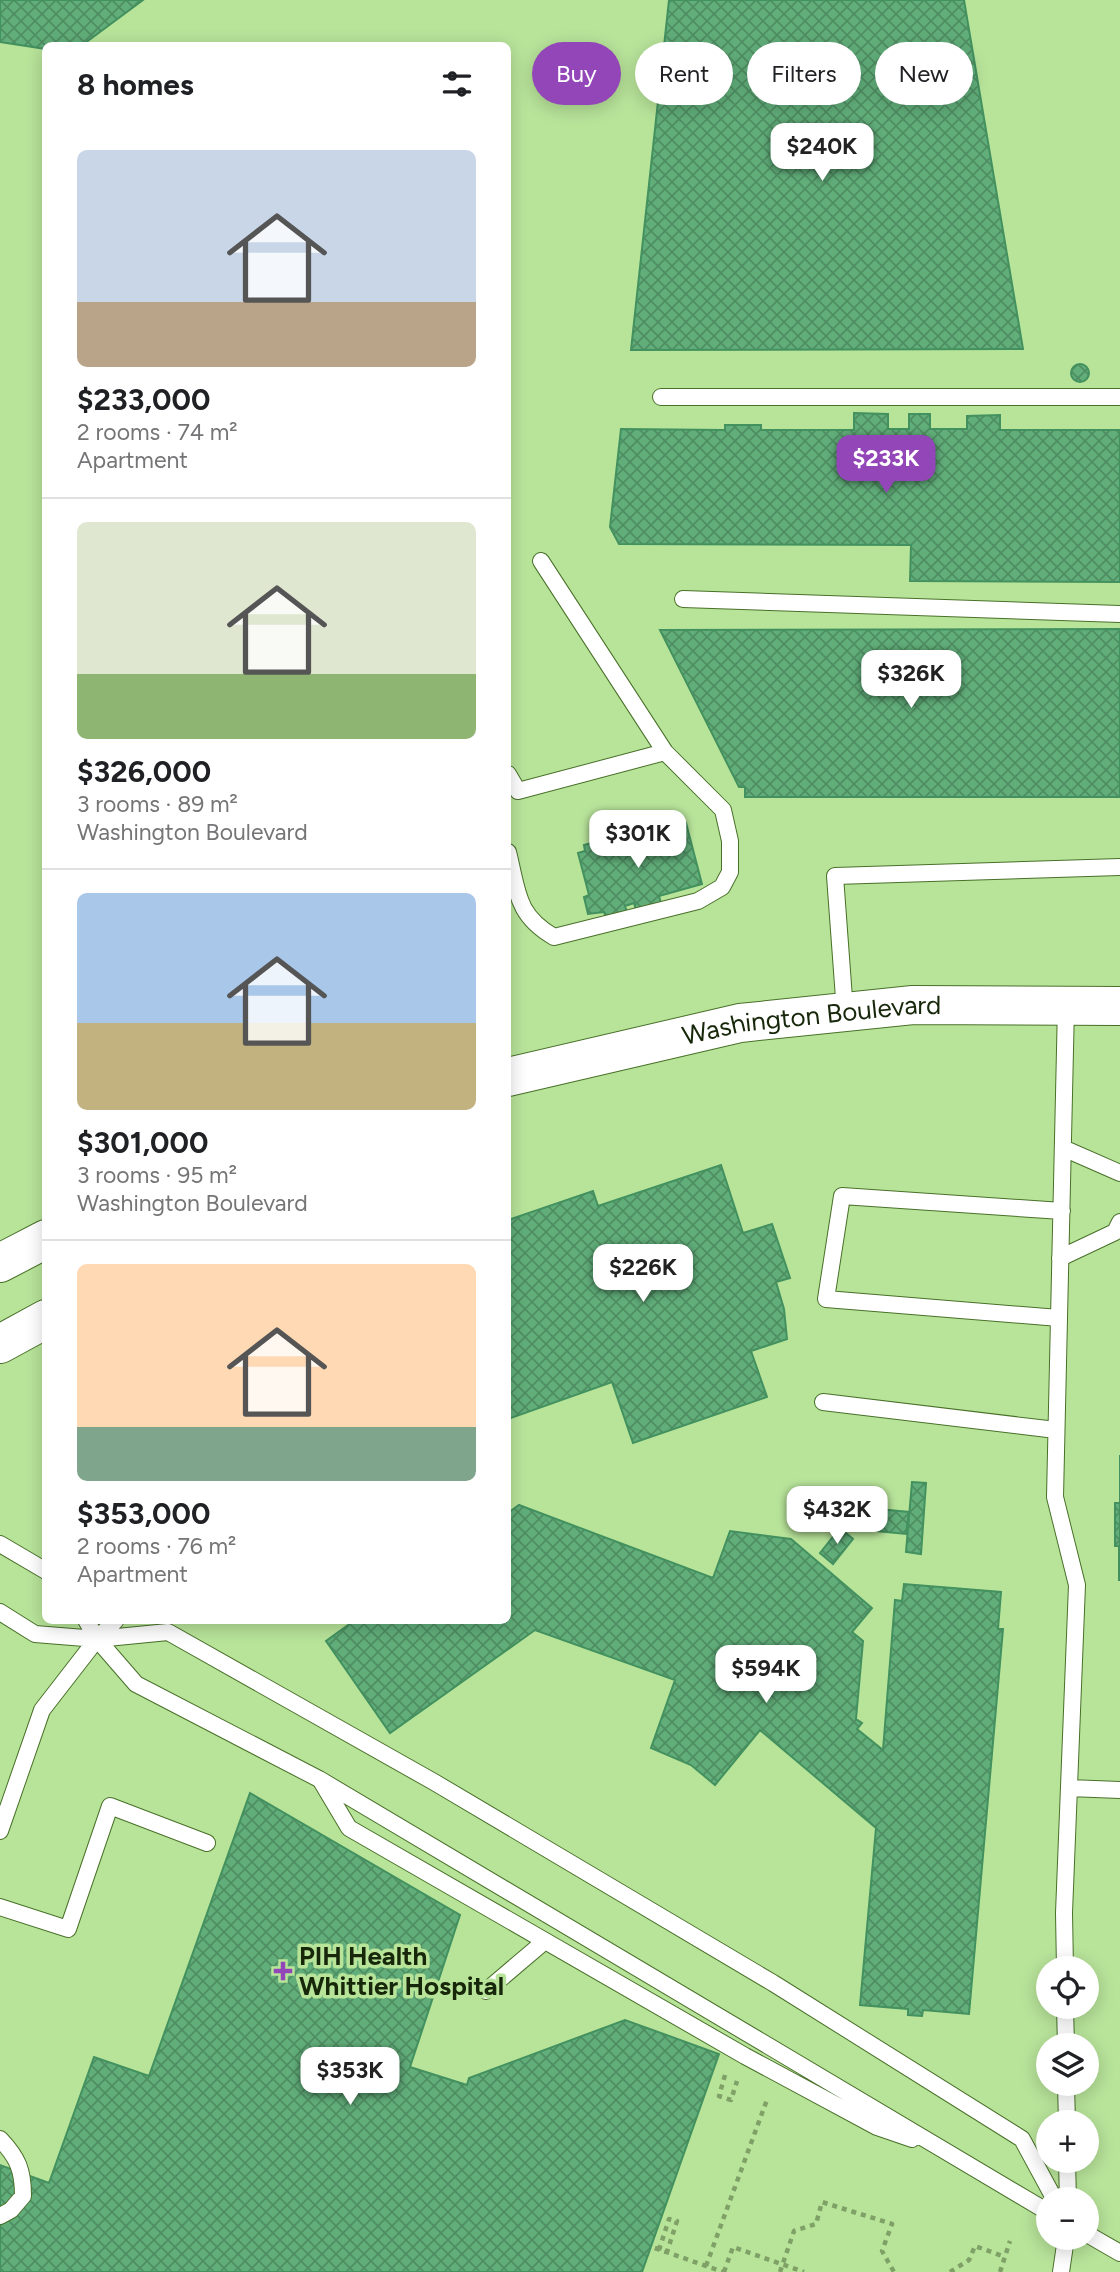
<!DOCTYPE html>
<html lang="en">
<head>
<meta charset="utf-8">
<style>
	:root { --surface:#fff; --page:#f6f6f6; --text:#202124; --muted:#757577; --line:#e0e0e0; --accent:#9346b8 }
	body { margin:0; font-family:Figtree,sans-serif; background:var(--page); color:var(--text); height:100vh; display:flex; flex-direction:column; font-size:26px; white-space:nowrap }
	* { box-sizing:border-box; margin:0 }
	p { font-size:23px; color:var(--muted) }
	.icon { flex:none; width:38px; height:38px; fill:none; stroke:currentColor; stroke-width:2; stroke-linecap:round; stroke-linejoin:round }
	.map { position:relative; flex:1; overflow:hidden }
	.drawer { position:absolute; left:42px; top:42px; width:469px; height:1582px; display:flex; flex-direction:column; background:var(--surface); border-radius:10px; box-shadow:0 4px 18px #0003 }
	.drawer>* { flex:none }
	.top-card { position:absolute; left:532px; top:42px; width:483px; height:63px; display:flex; gap:14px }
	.fabs { position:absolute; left:1036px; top:1956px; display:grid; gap:14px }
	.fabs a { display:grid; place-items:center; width:63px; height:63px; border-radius:50%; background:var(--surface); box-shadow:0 4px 18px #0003; font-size:35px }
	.price { position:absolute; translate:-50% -60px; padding:0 16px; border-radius:14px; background:#fff; color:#222; font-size:23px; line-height:46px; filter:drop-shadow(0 2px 4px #0008) }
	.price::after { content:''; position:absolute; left:50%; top:42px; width:21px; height:16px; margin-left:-10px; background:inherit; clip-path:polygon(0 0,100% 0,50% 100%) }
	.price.on { background:var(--accent); color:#fff }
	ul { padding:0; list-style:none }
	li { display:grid; align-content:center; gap:14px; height:371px; padding:0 35px }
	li+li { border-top:2px solid var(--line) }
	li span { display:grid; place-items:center; height:217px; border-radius:10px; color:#555 }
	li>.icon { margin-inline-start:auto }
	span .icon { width:126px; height:126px; fill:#fffc; stroke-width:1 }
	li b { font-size:30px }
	h2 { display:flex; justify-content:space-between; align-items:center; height:84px; padding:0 35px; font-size:30px }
	.chip { padding:0 24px; border-radius:32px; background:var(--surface); box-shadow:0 4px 18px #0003; font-size:24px; line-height:63px }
	.chip.on { background:var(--accent); color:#fff }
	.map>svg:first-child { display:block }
	.building { fill:url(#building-cross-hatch); stroke:#43915f; stroke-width:2 }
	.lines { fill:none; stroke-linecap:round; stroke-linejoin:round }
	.lane-casing { stroke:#497029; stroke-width:18 }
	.primary-casing { stroke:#497029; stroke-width:40 }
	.path { stroke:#7fa167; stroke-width:4.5; stroke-dasharray:5 5; stroke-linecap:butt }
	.lane { stroke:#fff; stroke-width:16 }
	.primary { stroke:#fff; stroke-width:38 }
	.path-bridge { stroke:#7fa167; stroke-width:4.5; stroke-dasharray:5 5; stroke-linecap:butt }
	.poi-dot { fill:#9346b8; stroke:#b8e49a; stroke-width:2.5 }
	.labels { text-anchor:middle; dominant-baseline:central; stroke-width:7; stroke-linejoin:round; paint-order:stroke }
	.street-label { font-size:26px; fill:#17270a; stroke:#b8e49a }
	.poi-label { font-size:26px; font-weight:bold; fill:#17270a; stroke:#b8e49a; text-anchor:start }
</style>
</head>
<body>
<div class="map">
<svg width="1120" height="2272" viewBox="0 0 1120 2272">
	<defs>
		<pattern id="building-cross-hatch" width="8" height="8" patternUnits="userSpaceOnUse" patternTransform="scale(1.75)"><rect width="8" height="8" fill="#61ae7a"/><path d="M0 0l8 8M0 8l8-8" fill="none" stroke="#4f8e62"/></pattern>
	</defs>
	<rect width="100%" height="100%" fill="#b8e49a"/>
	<!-- building -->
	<path class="building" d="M0,0H143L81,46H46V49L0,42Z
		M669,0H964L1023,349L631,350Z
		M1071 373a9 9 0 1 1 18 0a9 9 0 1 1-18 0Z
		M854,413L888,414V429H909V414H930V429H967V416L1000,415V430H1120V582L910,581L911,545L619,544L610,527L621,429L725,430V425H761V430H854Z
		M1120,629V797H745V787H739L660,630Z
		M686,823L702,884L659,896L662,907L637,914L634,903L625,906L627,912L606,918L604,912L588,914L584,897L589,895L578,853L585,851L584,845L607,839L609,843L612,842L610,837L628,832L629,838Z
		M721,1165L743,1233L772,1224L790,1278L776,1282L784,1309L787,1339L751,1351L767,1397L633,1443L612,1382L508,1419V1220L593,1191L598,1206Z
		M1120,1455V1580H1119V1546H1115V1503H1120Z
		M912,1482L926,1483L921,1554L906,1552Z
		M519,1505L713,1578L730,1531L791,1539L872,1608L852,1632L863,1641L856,1719L862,1723L857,1729L883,1750L895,1600L902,1601L904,1584L1001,1592L998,1629H1003L969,2014L923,2010L922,2016L908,2015V2009L860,2005L876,1828L760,1730L715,1785L691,1765L651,1748L675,1680L535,1630L390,1733L326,1641L355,1620H508V1513Z
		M878,1509L909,1512L906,1534L877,1531Z
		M840,1528L853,1539L833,1564L820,1553Z
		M250,1793L460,1915L410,2067L467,2085L469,2078L625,2020L719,2054L642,2272H0V2165L49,2183L94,2057L149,2076Z"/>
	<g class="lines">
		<!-- lane casing -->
		<g class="lane-casing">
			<path id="lane" d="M661,397H1120
				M683,599L1120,614
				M508,774L518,791L665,752L541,561
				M508,852C518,892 516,915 554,937L698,901L722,887L730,872V841L723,810L665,752
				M845,1012L835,876L1120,867
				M1063,1148L1120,1173
				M1060,1258L1115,1232L1120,1222
				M1059,1318L826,1299L842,1196L1062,1211
				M823,1402L1056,1430
				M0,1544L46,1571
				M0,1612L35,1634L97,1639L168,1632L434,1782L773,1983L1022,2139L1055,2200
				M86,1620L97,1639L136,1684L319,1779L1048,2212
				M321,1781L349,1828L745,2056L877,2127L912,2139
				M1069,1788L1120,1790
				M0,1831L42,1710L97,1639L116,1620
				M0,1907L68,1929L110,1806L207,1843
				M1065,1969L1064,1913L1077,1585L1055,1497L1066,1005
				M486,1991L545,1941
				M1065,2007L1066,2046
				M1066,2084L1067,2123
				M0,2139C18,2158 23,2170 23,2196L11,2210L0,2216
				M1067,2161L1068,2200
				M1087,2234L1120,2253
				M1061,2272L1066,2238"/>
		</g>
		<!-- primary casing -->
		<g class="primary-casing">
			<g id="primary">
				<path id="s1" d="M508,1077L740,1023L913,1005L1120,1006"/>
				<path d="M0,1263L46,1239"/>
				<path d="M0,1344L46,1319"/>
			</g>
		</g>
		<!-- path -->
		<path class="path" d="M725,2075L719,2096L731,2100L737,2081
			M655,2248L723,2272
			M659,2250L669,2219L677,2221L667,2252
			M706,2266L768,2097
			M724,2272L733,2247L804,2272
			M780,2272L794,2231L816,2224L822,2202L892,2224L882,2251L894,2272
			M950,2272L969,2260L975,2246L1005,2257
			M1000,2272L1010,2241"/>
		<!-- lane -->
		<use href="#lane" class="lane"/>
		<!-- primary -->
		<use href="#primary" class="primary"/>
		<!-- path-bridge -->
		<path class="path-bridge" d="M655,2248L667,2252"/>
	</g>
	<!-- markers -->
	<path class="poi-dot" d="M279.5 1960.5h7v7h7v7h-7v7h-7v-7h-7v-7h7z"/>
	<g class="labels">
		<!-- street labels -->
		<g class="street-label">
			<text stroke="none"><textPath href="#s1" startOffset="310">Washington Boulevard</textPath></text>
		</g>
		<!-- poi labels -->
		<g class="poi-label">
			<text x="299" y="1956">PIH Health<tspan x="299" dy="30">Whittier Hospital</tspan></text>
		</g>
	</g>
</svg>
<div class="fabs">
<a><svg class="icon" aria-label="locate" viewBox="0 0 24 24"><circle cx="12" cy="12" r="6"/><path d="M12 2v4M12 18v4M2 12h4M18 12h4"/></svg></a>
<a><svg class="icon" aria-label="layers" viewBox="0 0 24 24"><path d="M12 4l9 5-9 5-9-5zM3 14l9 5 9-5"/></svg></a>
<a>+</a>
<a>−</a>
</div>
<b class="price" style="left:822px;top:183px">$240K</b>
<b class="price on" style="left:886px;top:495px">$233K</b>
<b class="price" style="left:911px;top:710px">$326K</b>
<b class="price" style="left:638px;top:870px">$301K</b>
<b class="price" style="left:643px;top:1304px">$226K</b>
<b class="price" style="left:837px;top:1546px">$432K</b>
<b class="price" style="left:766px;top:1705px">$594K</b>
<b class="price" style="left:350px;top:2107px">$353K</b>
<div class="top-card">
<a class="chip on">Buy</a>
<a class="chip">Rent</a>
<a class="chip">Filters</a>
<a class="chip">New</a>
</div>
<section class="drawer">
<h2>8 homes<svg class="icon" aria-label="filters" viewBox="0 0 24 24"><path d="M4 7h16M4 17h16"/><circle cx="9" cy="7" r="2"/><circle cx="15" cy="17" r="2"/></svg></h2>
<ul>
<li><span style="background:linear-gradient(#c9d6e8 70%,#b9a48a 0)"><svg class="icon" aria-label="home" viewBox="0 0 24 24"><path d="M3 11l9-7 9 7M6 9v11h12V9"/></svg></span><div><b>$233,000</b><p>2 rooms · 74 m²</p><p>Apartment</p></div></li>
<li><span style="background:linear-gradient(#dfe7d0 70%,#8fb573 0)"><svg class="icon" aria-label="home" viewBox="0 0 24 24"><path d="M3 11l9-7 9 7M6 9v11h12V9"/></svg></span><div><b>$326,000</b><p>3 rooms · 89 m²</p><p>Washington Boulevard</p></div></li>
<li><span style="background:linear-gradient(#a9c7e8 60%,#c2b280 0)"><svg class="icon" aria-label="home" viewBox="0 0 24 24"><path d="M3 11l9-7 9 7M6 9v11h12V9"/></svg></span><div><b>$301,000</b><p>3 rooms · 95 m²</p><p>Washington Boulevard</p></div></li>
<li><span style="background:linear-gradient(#ffd9b3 75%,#7fa58c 0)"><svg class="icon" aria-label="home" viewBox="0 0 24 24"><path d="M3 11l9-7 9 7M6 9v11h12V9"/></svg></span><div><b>$353,000</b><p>2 rooms · 76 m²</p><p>Apartment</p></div></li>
</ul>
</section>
</div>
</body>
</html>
